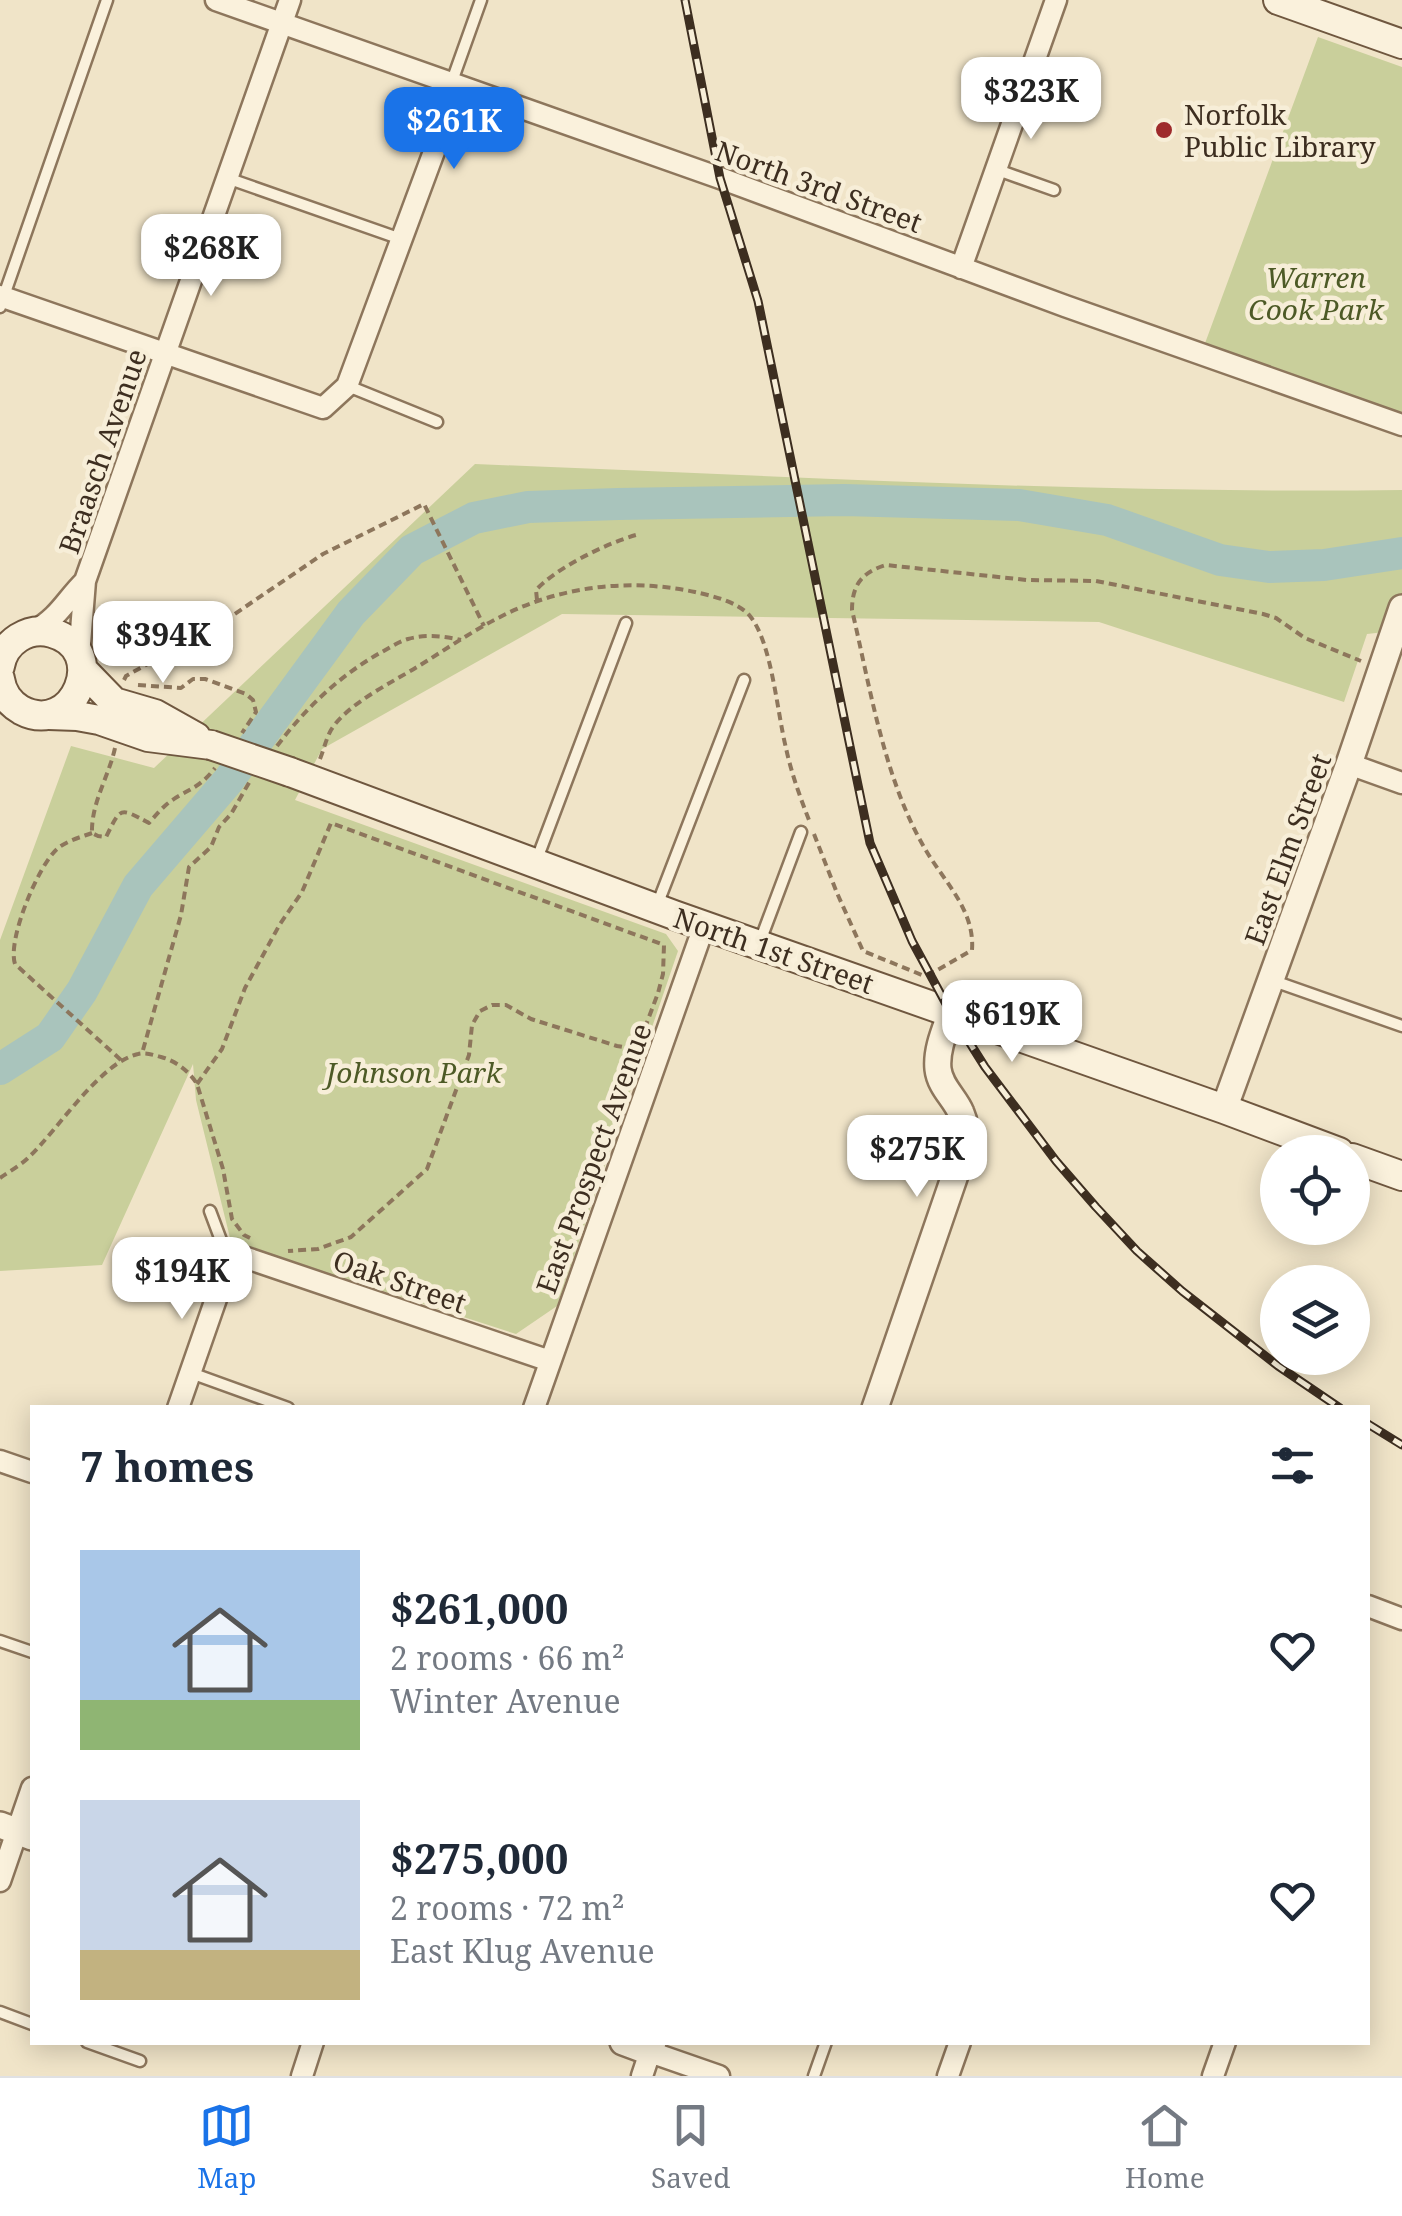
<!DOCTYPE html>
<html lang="en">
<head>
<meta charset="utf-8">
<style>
	:root { --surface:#fff; --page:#f6f6f7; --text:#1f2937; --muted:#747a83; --line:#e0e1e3; --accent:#1a73e8 }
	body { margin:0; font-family:"Noto Serif",serif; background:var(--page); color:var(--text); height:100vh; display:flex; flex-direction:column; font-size:38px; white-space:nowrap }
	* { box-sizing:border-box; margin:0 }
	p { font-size:32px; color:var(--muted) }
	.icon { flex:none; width:55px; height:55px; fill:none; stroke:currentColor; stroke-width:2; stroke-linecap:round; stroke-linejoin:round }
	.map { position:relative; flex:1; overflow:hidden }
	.sheet { position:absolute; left:30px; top:1405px; width:1340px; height:640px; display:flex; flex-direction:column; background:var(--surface); border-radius:0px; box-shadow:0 5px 25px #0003 }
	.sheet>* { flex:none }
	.fabs { position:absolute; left:1260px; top:1135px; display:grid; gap:20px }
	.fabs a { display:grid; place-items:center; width:110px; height:110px; border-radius:50%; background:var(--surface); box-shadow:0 5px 25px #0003; font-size:50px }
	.price { position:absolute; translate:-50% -85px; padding:0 22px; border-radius:20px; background:#fff; color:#222; font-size:32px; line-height:65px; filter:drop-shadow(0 2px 5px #0008) }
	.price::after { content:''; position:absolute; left:50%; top:60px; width:30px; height:22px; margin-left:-15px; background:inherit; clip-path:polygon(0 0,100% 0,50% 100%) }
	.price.on { background:var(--accent); color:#fff }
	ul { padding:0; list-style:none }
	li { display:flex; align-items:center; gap:30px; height:250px; padding:0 50px }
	li span { display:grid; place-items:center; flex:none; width:280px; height:200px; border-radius:0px; color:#555 }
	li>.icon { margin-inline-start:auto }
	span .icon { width:120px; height:120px; fill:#fffc; stroke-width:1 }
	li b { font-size:42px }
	h2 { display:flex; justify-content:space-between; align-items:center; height:120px; padding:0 50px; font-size:42px }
	.tab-bar { display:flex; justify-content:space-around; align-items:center; height:140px; border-top:2px solid var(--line); background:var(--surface); font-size:28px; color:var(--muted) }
	.tab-bar a { display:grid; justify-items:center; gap:5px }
	.tab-bar .on { color:var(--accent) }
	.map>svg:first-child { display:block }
	.green { fill:#c9cf9b }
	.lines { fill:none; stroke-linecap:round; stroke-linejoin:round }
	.river { stroke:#a9c4bc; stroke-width:32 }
	.service-casing { stroke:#8d765c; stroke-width:15 }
	.minor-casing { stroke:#8d765c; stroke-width:25 }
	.tertiary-casing { stroke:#8d765c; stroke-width:30 }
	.secondary-casing { stroke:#6f573f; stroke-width:32 }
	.path { stroke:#8d765c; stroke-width:4; stroke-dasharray:8 5; stroke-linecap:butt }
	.service { stroke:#faf1dc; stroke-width:10 }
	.minor { stroke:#faf1dc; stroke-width:20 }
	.tertiary { stroke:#faf1dc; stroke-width:25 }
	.secondary { stroke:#faf1dc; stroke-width:28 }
	.rail-casing { stroke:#3d2e20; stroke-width:9 }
	.rail { stroke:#f7eed8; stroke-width:5; stroke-dasharray:15; stroke-linecap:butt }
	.secondary-bridge-casing { stroke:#6f573f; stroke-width:32; stroke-linecap:butt }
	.secondary-bridge { stroke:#faf1dc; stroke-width:28 }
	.poi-dot { fill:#9e2a2b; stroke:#f7eed8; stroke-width:4 }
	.labels { text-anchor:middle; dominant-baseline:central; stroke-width:9; stroke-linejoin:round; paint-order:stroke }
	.poi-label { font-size:28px; fill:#3d2e20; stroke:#f7eed8; text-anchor:start }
	.street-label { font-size:28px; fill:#3d2e20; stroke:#f7eed8 }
	.park-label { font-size:28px; font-style:italic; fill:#4d5a26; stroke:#f7eed8 }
</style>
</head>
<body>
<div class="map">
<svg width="1402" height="2076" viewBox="0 0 1402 2076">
	<rect width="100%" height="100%" fill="#f0e4c8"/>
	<!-- green -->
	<path class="green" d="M1318,37L1402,67V415L1204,346Z
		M475,464C784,476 1093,494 1402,490V630L1367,634L1344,702L1099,622L562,614L322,749L295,800L666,934L678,951L557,1306L516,1334L231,1242L196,1100L193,1064L102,1265L0,1271V940L71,746L154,768Z"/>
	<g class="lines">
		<!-- river -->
		<path class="river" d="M0,1069L50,1037L82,991L138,886L228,781L351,613L412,550L474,518L528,507L618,504L844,500L1019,505L1107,520L1220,560L1269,567L1324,565L1402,553"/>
		<!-- service casing -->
		<g class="service-casing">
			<path id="service" d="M451,84L481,0
				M995,169L1054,190
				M227,178L401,239
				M0,307L107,0
				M348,386L437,422
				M537,859L626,623
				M656,908L744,680
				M759,944L801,832
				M1271,980L1402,1026
				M210,1211L222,1243L232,1253
				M191,1373L288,1408
				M0,1641L32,1652
				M0,2012L32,2024
				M87,2042L140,2061
				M814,2076L826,2042"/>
		</g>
		<!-- minor casing -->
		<g class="minor-casing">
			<path id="minor" d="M216,0L720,178L1065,306L1402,425
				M961,268L1056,0
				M0,296L323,408L347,386L458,87
				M33,632C61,615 64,602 85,581
				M79,656L85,581L290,0
				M1349,764L1402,783
				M178,1408L232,1253L550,1361
				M534,1408L704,926
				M0,1461L32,1472
				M1368,1606L1402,1619
				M0,1881L32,1788
				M302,2076L313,2042
				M642,2076L650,2052L719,2076
				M948,2076L960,2042
				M1213,2076L1225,2042"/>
		</g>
		<!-- tertiary casing -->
		<g class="tertiary-casing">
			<path id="tertiary" d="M1224,1109L1349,764L1402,608
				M875,1408L965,1146C965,1134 966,1124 961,1113C955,1098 940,1087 938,1069C936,1050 945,1030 951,1013
				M0,1825L32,1837
				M623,2042L650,2052L653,2042"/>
		</g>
		<!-- secondary casing -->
		<g class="secondary-casing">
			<path id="secondary" d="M1278,0L1402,44
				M0,666C4,642 28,626 52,633C111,649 74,738 21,710C9,703 2,693 0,679
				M83,670L114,702L155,714L196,737
				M49,715L77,716L99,720L148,737L211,745
				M290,772L674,915L1224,1109L1339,1152
				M1352,1158L1402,1176"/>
		</g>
		<!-- path -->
		<path class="path" d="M537,600L536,590C556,568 607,543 636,535
			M124,680L126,676L220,624L323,554L424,504L484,626
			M138,685L181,688L193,679H205L246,694L253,700L256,712L242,733
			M277,746C305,709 339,676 380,653C389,648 398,642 408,639C426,634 443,636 461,640
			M115,748C109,776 91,803 92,833L98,836L106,837C121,807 119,807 149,823C155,816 161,809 167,804C186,789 197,791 215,768
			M320,759C324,749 326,739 331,730C347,704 391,683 417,667C445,650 472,631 502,616C561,586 630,578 695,592C713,596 738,602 750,616C772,643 777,712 786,748C791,772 800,797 809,820
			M92,833C81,837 66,841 57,849C38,866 7,940 15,964L122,1061
			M814,834L837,893L863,951L922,975L934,972L972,950C975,909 943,881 924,847C884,778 870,687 852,610C852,585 862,572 886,565L1027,580L1096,581L1263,614L1276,618L1305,638L1361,661
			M143,1050L181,915L189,867L211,847L219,827L231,814L250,781
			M197,1084L222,1049L245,988L280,924L302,892L331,823L664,945L663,974L658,993L643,1033L635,1042L623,1047L617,1046L531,1019L506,1005H492L480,1011L472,1025L469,1055L427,1169L351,1237L318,1249L288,1251
			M0,1178C10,1171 23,1164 31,1155C58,1129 101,1062 138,1054C146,1052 153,1055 161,1057C176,1061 189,1071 197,1084L223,1169L232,1219L244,1235L250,1238"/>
		<!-- service -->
		<use href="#service" class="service"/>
		<!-- minor -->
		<use href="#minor" class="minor"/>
		<!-- tertiary -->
		<use href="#tertiary" class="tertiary"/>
		<!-- secondary -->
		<use href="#secondary" class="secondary"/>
		<!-- rail casing -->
		<g class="rail-casing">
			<path id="rail" d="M685,0L720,178L758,301L870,843L912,941L951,1013L985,1067L1056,1161L1096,1207L1137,1251L1182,1291L1278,1366L1340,1408
				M1368,1424L1402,1445"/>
		</g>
		<!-- rail -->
		<use href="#rail" class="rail"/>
		<!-- secondary-bridge casing -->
		<g class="secondary-bridge-casing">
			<path id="secondary-bridge" d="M211,745L290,772"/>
		</g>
		<!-- secondary-bridge -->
		<use href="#secondary-bridge" class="secondary-bridge"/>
	</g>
	<!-- markers -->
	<circle class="poi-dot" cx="1164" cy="130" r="10"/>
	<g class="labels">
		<!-- poi labels -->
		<g class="poi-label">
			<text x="1184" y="114">Norfolk<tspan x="1184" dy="32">Public Library</tspan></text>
		</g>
		<!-- street labels -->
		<g class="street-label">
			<text transform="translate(819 186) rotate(20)">North 3rd Street</text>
			<text transform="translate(102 451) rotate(-71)">Braasch Avenue</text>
			<text transform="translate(1287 849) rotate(-70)">East Elm Street</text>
			<text transform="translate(774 950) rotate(19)">North 1st Street</text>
			<text transform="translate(593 1158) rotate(-70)">East Prospect Avenue</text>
			<text transform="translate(400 1281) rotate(19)">Oak Street</text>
		</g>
		<!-- park labels -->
		<g class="park-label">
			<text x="1316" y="277">Warren<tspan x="1316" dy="32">Cook Park</tspan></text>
			<text x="414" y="1072">Johnson Park</text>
		</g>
	</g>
</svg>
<div class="fabs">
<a><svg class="icon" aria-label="locate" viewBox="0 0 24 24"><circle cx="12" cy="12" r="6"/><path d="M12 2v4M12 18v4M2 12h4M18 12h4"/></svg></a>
<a><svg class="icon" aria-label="layers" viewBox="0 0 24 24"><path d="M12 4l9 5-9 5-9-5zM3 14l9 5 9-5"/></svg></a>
</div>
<b class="price" style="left:1031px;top:142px">$323K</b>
<b class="price on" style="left:454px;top:172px">$261K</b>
<b class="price" style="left:211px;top:299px">$268K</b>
<b class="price" style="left:163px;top:686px">$394K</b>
<b class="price" style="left:1012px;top:1065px">$619K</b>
<b class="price" style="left:917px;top:1200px">$275K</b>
<b class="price" style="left:182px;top:1322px">$194K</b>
<section class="sheet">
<h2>7 homes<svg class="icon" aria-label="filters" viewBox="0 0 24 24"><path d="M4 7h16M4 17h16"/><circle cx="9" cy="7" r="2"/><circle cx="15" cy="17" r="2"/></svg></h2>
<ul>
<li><span style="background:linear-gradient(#a9c7e8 75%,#8fb573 0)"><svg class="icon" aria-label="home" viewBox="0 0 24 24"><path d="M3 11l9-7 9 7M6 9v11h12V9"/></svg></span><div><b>$261,000</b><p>2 rooms · 66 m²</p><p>Winter Avenue</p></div><svg class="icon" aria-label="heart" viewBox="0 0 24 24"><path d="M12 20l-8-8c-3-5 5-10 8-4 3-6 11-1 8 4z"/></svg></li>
<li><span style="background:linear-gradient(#c9d6e8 75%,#c2b280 0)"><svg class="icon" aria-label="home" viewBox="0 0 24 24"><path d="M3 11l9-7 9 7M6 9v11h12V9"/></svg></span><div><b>$275,000</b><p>2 rooms · 72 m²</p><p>East Klug Avenue</p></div><svg class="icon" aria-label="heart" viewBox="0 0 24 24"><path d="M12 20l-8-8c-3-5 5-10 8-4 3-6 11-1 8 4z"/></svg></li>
</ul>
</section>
</div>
<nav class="tab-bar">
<a class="on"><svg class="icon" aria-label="map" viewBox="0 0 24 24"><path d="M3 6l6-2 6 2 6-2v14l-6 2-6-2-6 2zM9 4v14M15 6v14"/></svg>Map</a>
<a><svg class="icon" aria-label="saved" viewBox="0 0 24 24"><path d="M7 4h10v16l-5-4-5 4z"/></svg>Saved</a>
<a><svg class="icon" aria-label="home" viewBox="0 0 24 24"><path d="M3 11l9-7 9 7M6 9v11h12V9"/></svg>Home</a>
</nav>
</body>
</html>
